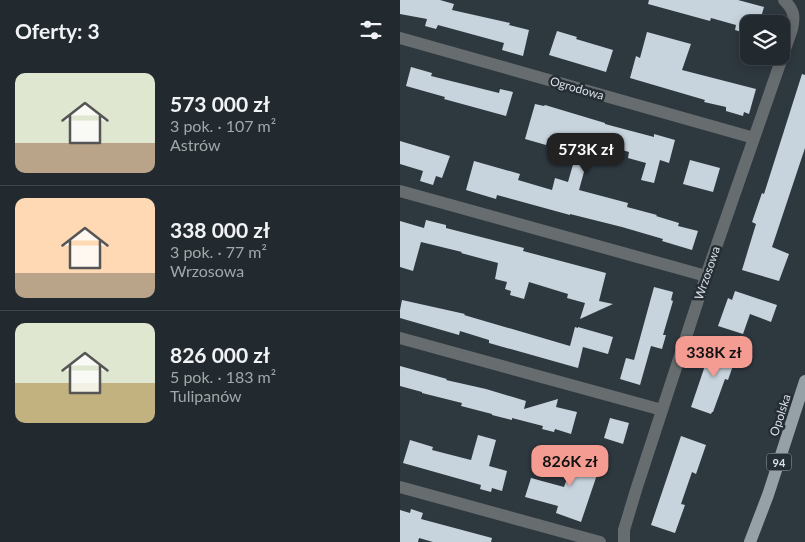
<!DOCTYPE html>
<html lang="pl">
<head>
<meta charset="utf-8">
<style>
	:root { --surface:#222a2f; --page:#2e363b; --text:#f1f3f6; --muted:#a2a7aa; --line:#3f464b; --accent:#f59c92 }
	body { margin:0; font-family:Lato,sans-serif; background:var(--page); color:var(--text); height:100vh; display:flex; flex-direction:column; font-size:19px; white-space:nowrap }
	* { box-sizing:border-box; margin:0 }
	p { font-size:16px; color:var(--muted) }
	.icon { flex:none; width:28px; height:28px; fill:none; stroke:currentColor; stroke-width:2; stroke-linecap:round; stroke-linejoin:round }
	.map { position:relative; flex:1; overflow:hidden }
	.details { display:flex; flex-direction:column; background:var(--surface); width:400px }
	.details>* { flex:none }
	.fabs { position:absolute; left:340px; top:15px; display:grid; gap:10px }
	.fabs a { display:grid; place-items:center; width:50px; height:50px; border-radius:10px; background:var(--surface); box-shadow:0 2px 12px #0003,0 0 0 1px var(--line); font-size:25px }
	.price { position:absolute; translate:-50% -42px; padding:0 11px; border-radius:10px; background:var(--accent); color:#111; font-size:16px; line-height:32px; filter:drop-shadow(0 1px 2px #0008) }
	.price::after { content:''; position:absolute; left:50%; top:30px; width:15px; height:11px; margin-left:-8px; background:inherit; clip-path:polygon(0 0,100% 0,50% 100%) }
	.price.selected { background:#222; color:#fff }
	ul { padding:0; list-style:none }
	li { display:flex; align-items:center; gap:15px; height:125px; padding:0 15px }
	li+li { border-top:1px solid var(--line) }
	li span { display:grid; place-items:center; flex:none; width:140px; height:100px; border-radius:10px; color:#555 }
	li>.icon { margin-inline-start:auto }
	span .icon { width:60px; height:60px; fill:#fffc; stroke-width:1 }
	li b { font-size:21px }
	h2 { display:flex; justify-content:space-between; align-items:center; height:60px; padding:0 15px; font-size:21px }
	main { display:flex; flex:1; min-height:0 }
	.map>svg:first-child { display:block }
	.building { fill:#c8d4dd }
	.lines { fill:none; stroke-linecap:round; stroke-linejoin:round }
	.street { stroke:#676c6f; stroke-width:12 }
	.primary { stroke:#96a0a7; stroke-width:12 }
	.labels { text-anchor:middle; dominant-baseline:central; stroke-width:5; stroke-linejoin:round; paint-order:stroke }
	.shield { fill:#242e34; stroke:#a3abb0; stroke-width:1 }
	.shield-label { font-size:11px; font-weight:bold; fill:#dae0e5 }
	.street-label { font-size:12px; fill:#dae0e5; stroke:#242e34 }
</style>
</head>
<body>
<main>
<section class="details">
<h2>Oferty: 3<svg class="icon" aria-label="filters" viewBox="0 0 24 24"><path d="M4 7h16M4 17h16"/><circle cx="9" cy="7" r="2"/><circle cx="15" cy="17" r="2"/></svg></h2>
<ul>
<li><span style="background:linear-gradient(#dfe7d0 70%,#b9a48a 0)"><svg class="icon" aria-label="home" viewBox="0 0 24 24"><path d="M3 11l9-7 9 7M6 9v11h12V9"/></svg></span><div><b>573 000 zł</b><p>3 pok. · 107 m²</p><p>Astrów</p></div></li>
<li><span style="background:linear-gradient(#ffd9b3 75%,#b9a48a 0)"><svg class="icon" aria-label="home" viewBox="0 0 24 24"><path d="M3 11l9-7 9 7M6 9v11h12V9"/></svg></span><div><b>338 000 zł</b><p>3 pok. · 77 m²</p><p>Wrzosowa</p></div></li>
<li><span style="background:linear-gradient(#dfe7d0 60%,#c2b280 0)"><svg class="icon" aria-label="home" viewBox="0 0 24 24"><path d="M3 11l9-7 9 7M6 9v11h12V9"/></svg></span><div><b>826 000 zł</b><p>5 pok. · 183 m²</p><p>Tulipanów</p></div></li>
</ul>
</section>
<div class="map">
<svg width="405" height="542" viewBox="0 0 405 542">
	<rect width="100%" height="100%" fill="#2e383f"/>
	<!-- building -->
	<path class="building" d="M0,0H40L54,4L52,10L110,23L109,25L129,30L123,56L102,50L104,43L38,25L36,29L25,26L27,19L0,14Z
		M249,0H338L364,7L359,24H349L348,34L335,30L336,25L311,18L310,21L248,4Z
		M157,31L177,37L176,39L213,50L206,72L149,55Z
		M247,32L291,44L282,70L356,89L349,114L344,112L343,116L326,111V107L304,102L305,100L230,78L236,56L240,58Z
		M11,67L32,73L31,76L99,93L100,89L113,92L106,116L44,99L45,97L6,86Z
		M402,74L405,75V148L372,247L389,254L379,281L342,270L356,224L352,222L362,193L364,194Z
		M135,104L144,106L145,105L205,123V124L254,137V134L275,140L269,163L260,160L254,183L241,180L246,163L228,158L229,152L200,144L197,152L190,150L179,190L228,203L227,207L257,215L256,216L279,223L278,226L298,231L292,250L262,241L263,239L222,227L170,214V215L97,195L96,199L66,190L74,161L120,174L118,180L152,190L155,178L168,182L178,147L148,138L146,145L125,139Z
		M0,141L50,156L42,178L36,176L33,185L20,181L23,171L0,164Z
		M290,160L320,168L313,192L283,184Z
		M26,220L46,225V228L124,248L123,251L206,273L199,301L213,304L180,319L185,303L167,298L168,294L129,282L124,299L110,295L111,291L105,289L107,282L95,279L98,263L61,253L62,252L21,242L13,271L0,267V221L24,228Z
		M254,287L273,292L271,300L273,301L263,335H266L262,349L251,346L240,385L220,379L226,358L234,360Z
		M335,291L377,305L371,322L350,314L343,334L318,326L328,298L332,300Z
		M2,300L65,314L64,315L170,346L175,327L178,328V327L213,337L208,354L183,347L178,368L89,343V340L60,331L59,335L0,318V310Z
		M312,345L338,351L328,380L325,379L313,412H312L311,414L291,407Z
		M0,366L47,379L46,380L86,389L126,401L124,409L158,399L156,407L177,412L171,434L155,429L154,432L142,429L143,426L112,418V420L92,415V414L61,406L62,403L22,393V392L0,386Z
		M210,418L229,423L223,444L204,438Z
		M78,435L96,440L89,466L107,471L102,491L92,488L91,492L80,489L81,485L3,463L10,440L33,447L32,450L71,460Z
		M281,436L306,445L296,474L292,472L281,504L285,505L275,533L251,525Z
		M178,448L203,457L181,522L156,513L158,506L125,497L131,478L164,487Z
		M11,509L23,513L21,519L92,538L91,542H33L19,538L18,542H0V510L10,513Z"/>
	<g class="lines">
		<!-- street -->
		<path class="street" d="M0,38L354,138
			M0,191L306,276
			M0,338L262,410
			M0,487L200,542
			M224,542V530L236,490L306,276L392,29C395,16 394,10 384,0"/>
		<!-- primary -->
		<path class="primary" d="M350,542L368,495L405,381"/>
	</g>
	<g class="labels">
		<!-- shield labels -->
		<rect class="shield" x="366.5" y="453.5" width="25" height="17" rx="4"/>
		<g class="shield-label">
			<text x="379" y="462">94</text>
		</g>
		<!-- street labels -->
		<g class="street-label">
			<text transform="translate(177 88) rotate(16)">Ogrodowa</text>
			<text transform="translate(307 273) rotate(-71)">Wrzosowa</text>
			<text transform="translate(380 415) rotate(-72)">Opolska</text>
		</g>
	</g>
</svg>
<div class="fabs">
<a><svg class="icon" aria-label="layers" viewBox="0 0 24 24"><path d="M12 4l9 5-9 5-9-5zM3 14l9 5 9-5"/></svg></a>
</div>
<b class="price selected" style="left:186px;top:175px">573K zł</b>
<b class="price" style="left:314px;top:378px">338K zł</b>
<b class="price" style="left:170px;top:487px">826K zł</b>
</div>
</main>
</body>
</html>
